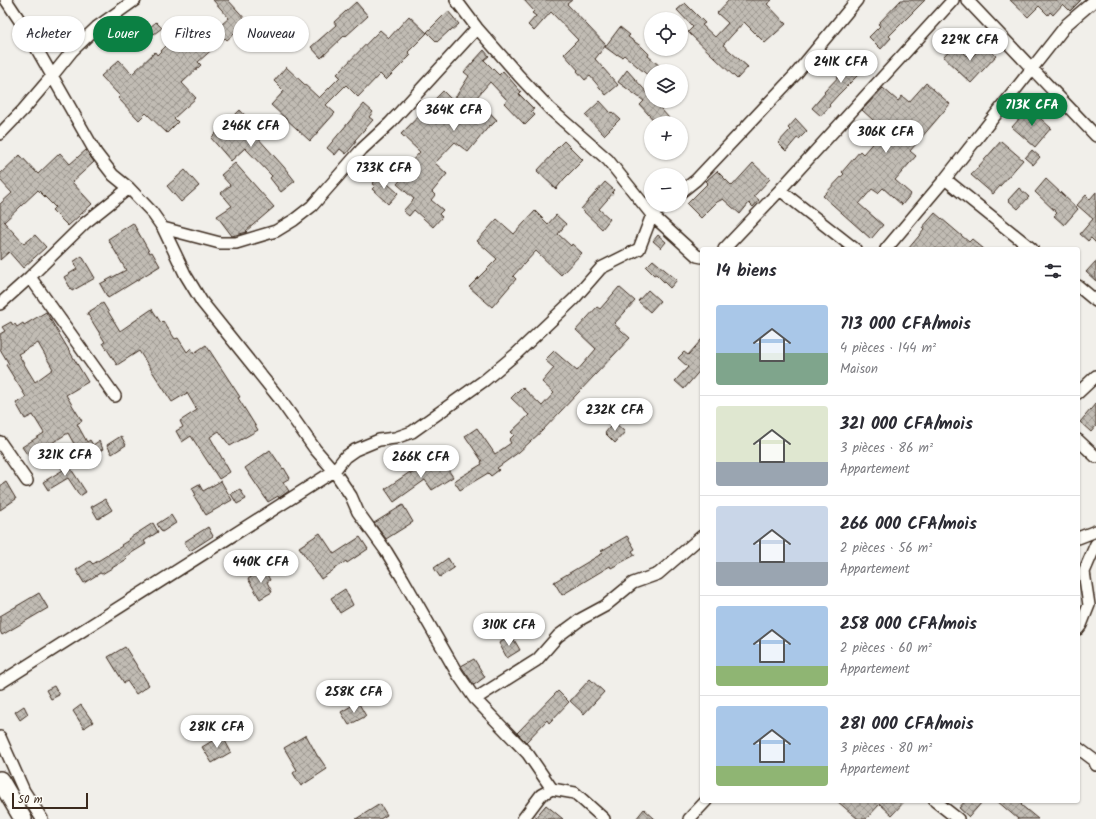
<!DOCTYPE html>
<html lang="fr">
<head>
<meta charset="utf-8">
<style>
	:root { --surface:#fff; --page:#f7f7f7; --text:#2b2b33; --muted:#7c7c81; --line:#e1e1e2; --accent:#0b8043 }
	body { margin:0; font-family:Kalam,sans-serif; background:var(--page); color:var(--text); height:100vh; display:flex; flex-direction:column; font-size:15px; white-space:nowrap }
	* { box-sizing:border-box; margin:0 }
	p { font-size:13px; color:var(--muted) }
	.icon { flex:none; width:22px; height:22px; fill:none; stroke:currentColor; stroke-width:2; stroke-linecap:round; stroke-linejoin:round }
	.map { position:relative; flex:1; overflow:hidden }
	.details { position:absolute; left:700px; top:247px; width:380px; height:556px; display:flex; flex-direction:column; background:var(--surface); border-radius:4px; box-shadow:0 1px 3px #0004 }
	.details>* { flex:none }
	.top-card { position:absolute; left:12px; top:16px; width:380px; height:36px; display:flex; gap:8px }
	.buttons { position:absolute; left:644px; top:12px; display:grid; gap:8px }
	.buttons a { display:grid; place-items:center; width:44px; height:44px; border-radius:50%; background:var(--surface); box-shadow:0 1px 3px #0004; font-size:20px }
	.scale { position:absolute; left:12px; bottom:10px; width:76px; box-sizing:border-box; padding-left:4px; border:2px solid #3b2a1e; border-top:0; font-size:11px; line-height:14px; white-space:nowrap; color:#3b2a1e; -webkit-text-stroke:3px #fdfcf7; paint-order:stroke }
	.price { position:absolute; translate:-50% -34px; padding:0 9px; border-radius:14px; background:#fff; color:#222; font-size:13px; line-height:26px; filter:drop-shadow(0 1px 2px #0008) }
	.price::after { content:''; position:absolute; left:50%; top:24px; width:12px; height:9px; margin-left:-6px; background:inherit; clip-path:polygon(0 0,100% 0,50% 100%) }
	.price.on { background:var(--accent); color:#fff }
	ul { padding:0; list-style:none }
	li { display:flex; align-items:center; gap:12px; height:100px; padding:0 16px }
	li+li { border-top:1px solid var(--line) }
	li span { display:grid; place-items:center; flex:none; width:112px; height:80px; border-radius:4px; color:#555 }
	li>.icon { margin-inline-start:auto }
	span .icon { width:48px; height:48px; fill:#fffc; stroke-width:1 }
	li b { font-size:17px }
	h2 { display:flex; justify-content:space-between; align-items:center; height:48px; padding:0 16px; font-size:17px }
	.pill { padding:0 14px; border-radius:18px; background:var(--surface); box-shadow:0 1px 3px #0004; font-size:14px; line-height:36px }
	.pill.on { background:var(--accent); color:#fff }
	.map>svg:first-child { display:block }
	.building { fill:url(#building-cross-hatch); stroke:#3b2a1e; fill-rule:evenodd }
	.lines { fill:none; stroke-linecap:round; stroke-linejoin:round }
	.street-casing { stroke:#3b2a1e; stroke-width:14 }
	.primary-casing { stroke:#3b2a1e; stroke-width:20 }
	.street { stroke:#fdfcf7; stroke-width:11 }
	.primary { stroke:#fdfcf7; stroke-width:17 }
</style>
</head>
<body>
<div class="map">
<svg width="1096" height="819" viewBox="0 0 1096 819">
	<defs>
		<pattern id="building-cross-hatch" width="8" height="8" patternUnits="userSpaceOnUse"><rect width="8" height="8" fill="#c1bcb4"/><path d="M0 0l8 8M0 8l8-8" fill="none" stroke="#9e9992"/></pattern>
	</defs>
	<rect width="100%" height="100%" fill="#f1efea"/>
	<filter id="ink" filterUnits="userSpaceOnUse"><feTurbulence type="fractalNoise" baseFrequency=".025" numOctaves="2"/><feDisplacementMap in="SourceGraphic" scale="8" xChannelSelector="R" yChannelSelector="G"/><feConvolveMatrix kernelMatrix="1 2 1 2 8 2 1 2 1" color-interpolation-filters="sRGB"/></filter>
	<g filter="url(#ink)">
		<!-- building -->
		<path class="building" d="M213,0H228L248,22L227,40L225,38L198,62L201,65L182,83L196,98L174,118L178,122L167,133L146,113L139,120L118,98L120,96L101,76L119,60L132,74L155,52L157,55L181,31L187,37L206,20L215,30L229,18Z
			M524,0H572L567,4L606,45L595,59L618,85L606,95L590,76L585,80L577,71L578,70L564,54L578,40L551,12L534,31L528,25L536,16L532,13L534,11Z
			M729,0H772L767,4L786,24L765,43L744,22L732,35L723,45L748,67L737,79L688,32L693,27L677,10L685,3L705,23L702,25L715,37L728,23L717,13Z
			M901,0H925L889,36L891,38L881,49L869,37L880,26L878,24Z
			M1010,0H1081L1070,11L1063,4L1053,15L1050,12L1048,15L1039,6L1028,17Z
			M356,2L368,16L346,36L345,35L321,58L311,47L336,25L334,22Z
			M448,11L459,24L451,31L450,30L437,42L427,32Z
			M409,16L427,33L408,52L411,55L386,80L380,74L358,97L346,85L326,105L335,113L310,141L271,105L284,91L274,81L286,67L319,98L340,77L337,74L380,30L389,38Z
			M156,22L162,28L154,34L149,28Z
			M620,27L630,35L628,37L642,47L649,54L648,56L666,71H651V78L624,55L622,57L617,54L616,55L605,47Z
			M955,44L970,59L984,45L996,56L971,83L943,57Z
			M484,50L489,56L484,60L499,75L503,71L521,92L519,94L534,109L531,111L535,115L525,125L504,103L507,100L490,82L476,98L497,120L491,126L490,125L468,152L455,142L435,163L447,174L432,192L435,195L431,200L443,210L439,214L442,217L433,227L414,210L409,216L403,211L414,199L397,184L412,167L409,164L420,152L401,134L443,91L453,101L469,76L464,72Z
			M861,53L871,62L838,95L829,105L830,106L821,116L812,108L825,93L824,92Z
			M627,70L650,96L651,95V101H654L669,118L665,123H656L640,105L644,101L618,82Z
			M926,83L950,104L910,151L916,156L895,180L911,194L902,205L883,188L878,193L872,189L859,204L883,225L871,239L823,196L844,174L842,172L860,151L863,154L884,130L862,110L883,88L898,101L902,96L909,102Z
			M600,101L611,113L612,112L620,119L604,135L585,115Z
			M364,104L373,112L369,117L373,120L355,140L356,142L346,154L340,149L335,155L327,148Z
			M1029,108L1051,128L1035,147L1012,127Z
			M240,110L261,133L257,137L284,167L295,181L281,192L270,178L272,176L245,148L231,161L211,138Z
			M796,119L807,131L799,139L797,138L786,151L778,143L790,130L788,128Z
			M564,141L583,160L564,179L556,189L537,171L553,154L552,153Z
			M1001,141L1023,160L993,194L971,175Z
			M86,150L94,162L72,182L92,204L68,226L52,210L55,207L38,190L4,222L24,244L35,235L46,247L23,268L9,252L0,260V204L12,193L0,180V174L20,155L38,174L60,153L70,164Z
			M1032,150L1040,157L1033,165L1025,158Z
			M235,163L274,207L246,231L247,232L232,236L217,216L232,206L221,193L230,185L221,175Z
			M753,163L770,179L754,196L759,200L753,207L749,203L740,214L723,199L717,202L701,218L687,204L708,183L706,181L717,171L732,186Z
			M185,170L199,186L181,202L167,186Z
			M379,176L398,193L388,204L372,189L375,186L372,184Z
			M1046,179L1078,209L1064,225L1054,216L1057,213L1035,192Z
			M605,182L614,190L612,192L613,193L599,209L610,219L602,229L581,209Z
			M1019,188L1029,197L1018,209L1008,200Z
			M1096,192V243L1091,238L1088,241L1080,234L1093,219L1077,205L1086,195L1090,199Z
			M535,211L548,224L556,215L566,224L558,234L571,246L572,244L582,253L561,275L536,251L513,276L516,279L492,307L469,287L497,259L477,241L497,219L514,234Z
			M935,213L969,242L972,239L984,249H908L924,230L922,228Z
			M133,223L150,253L152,252L160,266L108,298L100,284L126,270L108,239Z
			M658,235L666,242L661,248L653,241Z
			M82,256L95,278L72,291L64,277L77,269L73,262Z
			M653,260L677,280L670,288L656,274L654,275L646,267Z
			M1096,261V281L1086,272Z
			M619,287L635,301L614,324L630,338L542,431L519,452L497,468L499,470L491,476L488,473L460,490L454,481L482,464L481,462L482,461L465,436L477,428L495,454L511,443L509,440L514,435L511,432L529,415L511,398L522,387L542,406L554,393L542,382L554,368L545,360L554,351L577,371L596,349L576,330L597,307L600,309Z
			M648,290L660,301L650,312L638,301Z
			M103,303L120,331L152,309L161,323L163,321L175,339L178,338L187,352L191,348L194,353L206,345L240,397L238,398L258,430L230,446L219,431L210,437L230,472L219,479L191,436L182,442L176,431L183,427L180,421L197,410L187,393L172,402L139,351L117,365L103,343L105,342L87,313Z
			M46,312L88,382L66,395L82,421L77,424L87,442L90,440L93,445L99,441L103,449L78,462L75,456L79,453L68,433L29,457L22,447L44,433L33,415L25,419L16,403L26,397L6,365L9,364L0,349V334L5,331L2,327L11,322L13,325L15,324L17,327L23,323L24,325ZM38,343L53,369L35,382L18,354Z
			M702,339V368L684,389L675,381L688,367L678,358L684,352L688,355Z
			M1096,403V426L1091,432L1080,422Z
			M614,422L625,432L615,443L605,433Z
			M121,436L126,445L112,454L107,445Z
			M270,450L283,469L284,468L290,478L283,482L289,491L279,498L278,496L268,502L245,468Z
			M62,455L86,492L80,496L68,478L48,490L43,482L63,470L56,459Z
			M439,456L453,477L432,490L425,480L394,502L385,489L410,472L411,474Z
			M221,481L232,500L206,515L194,496L196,495L192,488L199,484L203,491Z
			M6,482L16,499L0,510V486Z
			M240,489L246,499L237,504L231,494Z
			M105,499L112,510L98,519L91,507Z
			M403,505L413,522L386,539L374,523Z
			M171,515L176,523L162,532L157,524Z
			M153,523L158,532L144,541L146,544L125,557L127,559L102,574L100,573L84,583L76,570L90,561L93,564L122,546L121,545L129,540L128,539Z
			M208,527L213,536L190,551L184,542Z
			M320,533L334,554L360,537L368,549L347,563L346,561L321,579L299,547Z
			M627,536L635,549L632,551L635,555L611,568L610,566L562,595L554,582L603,553L601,551Z
			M448,558L454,568L440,577L434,568Z
			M264,569L270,580L267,582L272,592L260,599L248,579Z
			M345,589L353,605L340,613L331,598Z
			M39,593L48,608L2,635L0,631V616Z
			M512,636L520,650L507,658L499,643Z
			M125,647L149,685L136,694L127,681L124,683L108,657Z
			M474,659L485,677L474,685L461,666Z
			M590,679L604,692L584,714L570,701Z
			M54,686L59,695L51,699L46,690Z
			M558,691L569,702L549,723L547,720L526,742L517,733Z
			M358,702L366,716L349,725L341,712Z
			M81,705L93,722L84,728L73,711Z
			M24,706L28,714L20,720L15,712Z
			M222,735L231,752L212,763L202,747Z
			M306,735L318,757H319L327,769L301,786L293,773L297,770L284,748Z
			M837,801H905L892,815L880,804L866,819H858Z
			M965,801H983L969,817L959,808Z
			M997,801H1025L1021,805L1038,819H1018Z
			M380,804L387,815L380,819H356Z
			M546,805L563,819H534Z
			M644,809L655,819H636Z"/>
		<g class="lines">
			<!-- street casing -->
			<g class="street-casing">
				<path id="street" d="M6,0L26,30L96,153L113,175L129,188L151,211L163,228L185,274L202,302L279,398L315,449L334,471L351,496L358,512L386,551L403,579L457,673L475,699L528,754L552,789
					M456,0L477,28L519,76L550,109L608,160L652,215L697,256L702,257
					M967,0L1096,136
					M0,134L23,110L52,76L72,51L97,27L135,0
					M945,179L1032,249
					M780,190L855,249
					M681,192L696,180L795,75L857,0
					M163,228L220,243H236L276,231L294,220L312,206L362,149L390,123L477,28
					M724,249L780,190L953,0
					M886,249L945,179L1067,24L1095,0
					M30,277L115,396
					M1078,286L1096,301
					M0,304L30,277L85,223L129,188
					M1078,393L1096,376
					M1078,440L1096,457
					M0,442L27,481
					M1078,538L1096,531
					M1078,629L1081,625L1089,605L1084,572L1096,544
					M0,683L334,471L345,457L355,450L379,440L395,438L412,432L485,380L516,354L574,299L601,268L639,249L652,215L665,205
					M475,699L537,660L558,636L581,619L605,606L633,583L658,574L702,536
					M0,737L24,791L42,819
					M1078,748L1094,760L1096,765
					M935,801L958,819
					M523,819L541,795L552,789L575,793L604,819
					M689,819L706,801"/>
			</g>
			<!-- primary casing -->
			<g class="primary-casing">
				<path id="primary" d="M0,780L23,819"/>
			</g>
			<!-- street -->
			<use href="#street" class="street"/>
			<!-- primary -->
			<use href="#primary" class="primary"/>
		</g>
	</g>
</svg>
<div class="buttons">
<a><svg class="icon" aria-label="locate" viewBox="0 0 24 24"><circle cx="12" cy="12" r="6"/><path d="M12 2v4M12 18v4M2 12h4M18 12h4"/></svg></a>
<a><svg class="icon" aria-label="layers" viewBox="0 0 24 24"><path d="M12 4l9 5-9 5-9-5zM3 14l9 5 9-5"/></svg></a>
<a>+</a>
<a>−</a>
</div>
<div class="scale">50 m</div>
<b class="price" style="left:970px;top:62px">229K CFA</b>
<b class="price" style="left:841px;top:84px">241K CFA</b>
<b class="price on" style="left:1032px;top:127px">713K CFA</b>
<b class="price" style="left:454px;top:132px">364K CFA</b>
<b class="price" style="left:251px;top:148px">246K CFA</b>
<b class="price" style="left:886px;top:154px">306K CFA</b>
<b class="price" style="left:384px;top:190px">733K CFA</b>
<b class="price" style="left:615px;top:432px">232K CFA</b>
<b class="price" style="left:65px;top:477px">321K CFA</b>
<b class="price" style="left:421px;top:479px">266K CFA</b>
<b class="price" style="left:261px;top:584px">440K CFA</b>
<b class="price" style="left:509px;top:647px">310K CFA</b>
<b class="price" style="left:354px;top:714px">258K CFA</b>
<b class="price" style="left:217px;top:749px">281K CFA</b>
<div class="top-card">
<a class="pill">Acheter</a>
<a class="pill on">Louer</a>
<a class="pill">Filtres</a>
<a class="pill">Nouveau</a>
</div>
<section class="details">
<h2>14 biens<svg class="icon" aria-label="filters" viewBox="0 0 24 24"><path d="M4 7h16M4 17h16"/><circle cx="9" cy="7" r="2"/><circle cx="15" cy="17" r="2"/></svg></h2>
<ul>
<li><span style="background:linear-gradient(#a9c7e8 60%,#7fa58c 0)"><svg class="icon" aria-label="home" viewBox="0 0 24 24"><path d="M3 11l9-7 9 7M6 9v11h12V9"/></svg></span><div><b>713 000 CFA/mois</b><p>4 pièces · 144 m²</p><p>Maison</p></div></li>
<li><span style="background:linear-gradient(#dfe7d0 70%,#9aa5b1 0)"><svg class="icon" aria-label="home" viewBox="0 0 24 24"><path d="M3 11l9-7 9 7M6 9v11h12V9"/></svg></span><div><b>321 000 CFA/mois</b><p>3 pièces · 86 m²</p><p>Appartement</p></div></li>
<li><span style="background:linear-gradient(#c9d6e8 70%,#9aa5b1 0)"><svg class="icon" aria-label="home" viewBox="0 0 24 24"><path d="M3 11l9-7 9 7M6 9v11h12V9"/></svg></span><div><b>266 000 CFA/mois</b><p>2 pièces · 56 m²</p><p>Appartement</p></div></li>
<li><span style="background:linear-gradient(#a9c7e8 75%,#8fb573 0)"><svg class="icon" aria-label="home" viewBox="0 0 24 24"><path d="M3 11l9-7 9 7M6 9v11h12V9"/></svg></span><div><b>258 000 CFA/mois</b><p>2 pièces · 60 m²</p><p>Appartement</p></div></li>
<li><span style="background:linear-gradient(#a9c7e8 75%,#8fb573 0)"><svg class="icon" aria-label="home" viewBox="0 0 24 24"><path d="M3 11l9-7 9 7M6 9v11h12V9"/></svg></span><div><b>281 000 CFA/mois</b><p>3 pièces · 80 m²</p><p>Appartement</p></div></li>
</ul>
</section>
</div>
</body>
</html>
